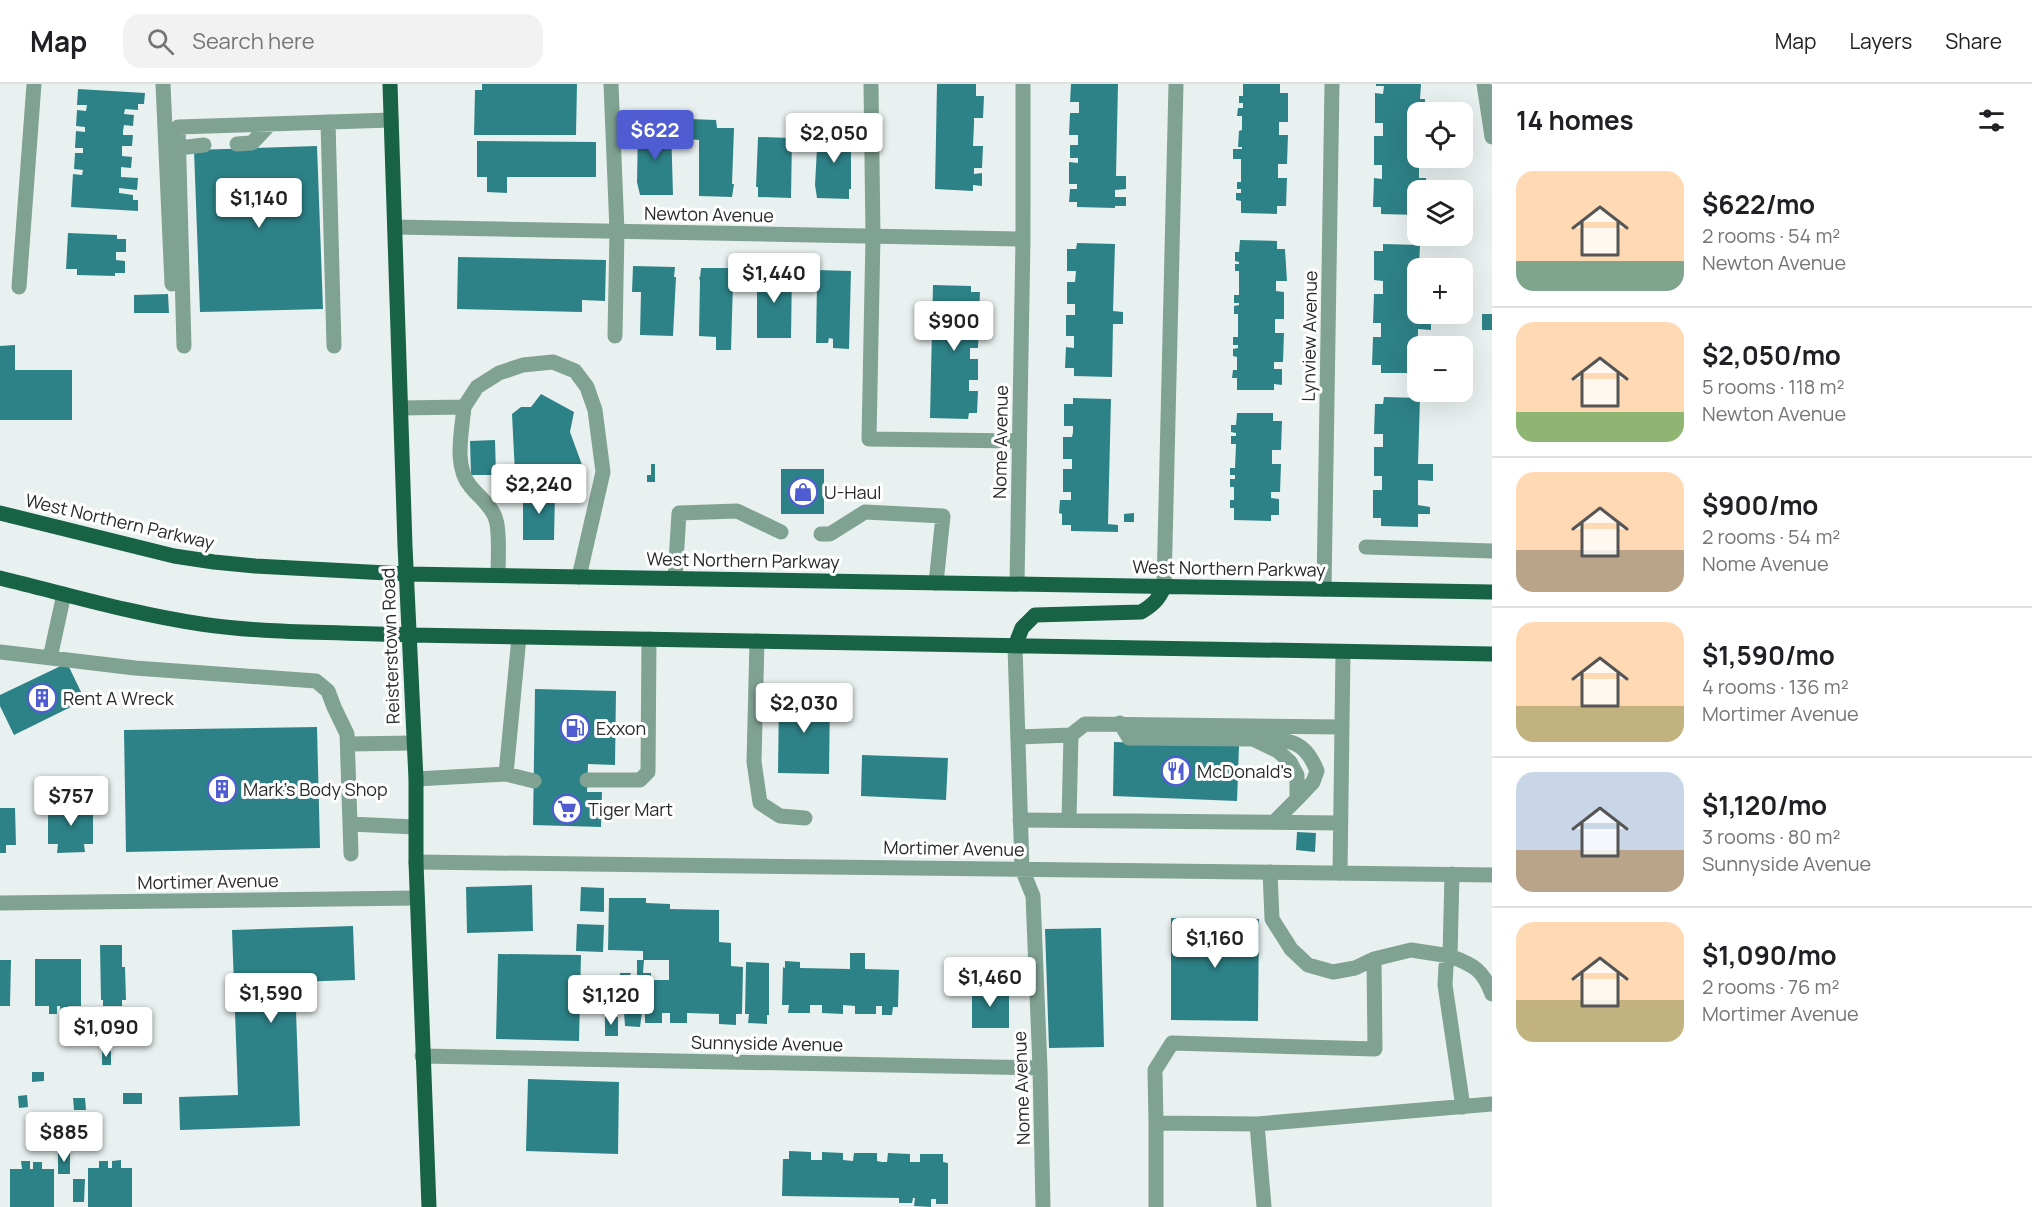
<!DOCTYPE html>
<html lang="en">
<head>
<meta charset="utf-8">
<style>
	:root { --surface:#fff; --page:#f2f2f2; --text:#202124; --muted:#757577; --line:#e0e0e0; --accent:#505cd2 }
	body { margin:0; font-family:Manrope,sans-serif; background:var(--page); color:var(--text); height:100vh; display:flex; flex-direction:column; font-size:22px; white-space:nowrap }
	* { box-sizing:border-box; margin:0 }
	p { font-size:20px; color:var(--muted) }
	.icon { flex:none; width:33px; height:33px; fill:none; stroke:currentColor; stroke-width:2; stroke-linecap:round; stroke-linejoin:round }
	.map { position:relative; flex:1; overflow:hidden }
	.sheet { display:flex; flex-direction:column; background:var(--surface); width:540px }
	.sheet>* { flex:none }
	.buttons { position:absolute; left:1407px; top:18px; display:grid; gap:12px }
	.buttons a { display:grid; place-items:center; width:66px; height:66px; border-radius:12px; background:var(--surface); box-shadow:0 6px 24px #0002; font-size:30px }
	.price { position:absolute; translate:-50% -51px; padding:0 14px; border-radius:6px; background:#fff; color:#222; font-size:20px; line-height:39px; filter:drop-shadow(0 2px 3px #0008) }
	.price::after { content:''; position:absolute; left:50%; top:36px; width:18px; height:14px; margin-left:-9px; background:inherit; clip-path:polygon(0 0,100% 0,50% 100%) }
	.price.active { background:var(--accent); color:#fff }
	ul { padding:0; list-style:none }
	li { display:flex; align-items:center; gap:18px; height:150px; padding:0 24px }
	li+li { border-top:2px solid var(--line) }
	li span { display:grid; place-items:center; flex:none; width:168px; height:120px; border-radius:18px; color:#555 }
	li>.icon { margin-inline-start:auto }
	span .icon { width:72px; height:72px; fill:#fffc; stroke-width:1 }
	li b { font-size:26px }
	h2 { display:flex; justify-content:space-between; align-items:center; height:72px; padding:0 24px; font-size:26px }
	header { display:flex; align-items:center; gap:36px; box-sizing:border-box; height:84px; padding:0 30px; background:var(--surface); border-bottom:2px solid var(--line) }
	header strong { font-size:28px }
	nav { display:flex; gap:33px; margin-inline-start:auto; font-size:21px }
	.search { width:420px; height:54px; background:var(--page); display:flex; align-items:center; gap:15px; box-sizing:border-box; padding:0 21px; border-radius:18px; color:var(--muted); font-size:22px }
	main { display:flex; flex:1; min-height:0 }
	.map>svg:first-child { display:block }
	.building { fill:#2d8287 }
	.lines { fill:none; stroke-linecap:round; stroke-linejoin:round }
	.service { stroke:#80a292; stroke-width:15 }
	.minor { stroke:#80a292; stroke-width:15 }
	.primary { stroke:#186246; stroke-width:15 }
	.labels { text-anchor:middle; dominant-baseline:central; stroke-width:6; stroke-linejoin:round; paint-order:stroke }
	.street-label { font-size:18px; fill:#282b2b; stroke:#fff }
	.poi-label { font-size:18px; fill:#282b2b; stroke:#fff; text-anchor:start }
</style>
</head>
<body>
<header>
<strong>Map</strong>
<div class="search"><svg class="icon" aria-label="search" viewBox="0 0 24 24"><circle cx="10" cy="10" r="6"/><path d="M15 15l6 6"/></svg>Search here</div>
<nav><a>Map</a><a>Layers</a><a>Share</a></nav>
</header>
<main>
<div class="map">
<svg width="1492" height="1123" viewBox="0 0 1492 1123">
	<rect width="100%" height="100%" fill="#e9f1f0"/>
	<!-- building -->
	<path class="building" d="M482,0H577L576,51H474L475,6H482Z
		M937,0H976V12H984L983,34H974V40L973,62H983L982,84H974V90L982,89V102L973,101V107L935,105Z
		M1071,0H1118L1116,92H1126V105L1115,106V113H1126V122H1115V124L1077,123V118H1069L1070,105H1077V100H1069V78L1078,79V74H1070V61H1078V51H1069L1070,29H1079V18H1070Z
		M1243,0H1280V9H1288V38H1279V51H1288L1287,80H1278V94H1287L1286,122H1277V130L1241,129V117L1236,116V109H1241V105H1237V98H1241V75H1233V65H1242V63H1238L1239,47L1242,46V32H1237L1238,24H1243V19H1239V12H1243Z
		M1376,0H1421L1420,15H1425V23H1420V28H1418V74H1419V94H1426V106H1418V131L1381,130V123H1373L1374,94L1382,95V81H1374V52H1383V39H1375V9L1383,10L1384,2H1376Z
		M78,5L145,9L144,20H138V26L125,25L124,30L134,31L133,42L124,41L123,47V51H133L132,62H122V72L132,73L131,84L121,83V93L138,94L137,106L119,104V109L133,111V116H138V127L71,123L73,90L82,91L83,86L74,85L75,69H83V64H75L76,47L85,48V43L76,42L77,26L86,27L87,21H77Z
		M689,35L716,36L717,44H734L732,100H734L732,113L699,112V56L688,55Z
		M671,42L673,111H640L637,98L638,43Z
		M818,45L851,46V105H849V115L817,114L815,101Z
		M758,53L792,54L791,114L758,113V103H756Z
		M477,57L596,58V93H507V109L487,108V93H477Z
		M317,62L323,225L200,228L194,66Z
		M68,149L117,151V155H126V168H116V176L125,177V189H115V192L77,191V185H66Z
		M1240,156L1277,157V165H1285L1287,197H1276V207L1284,208V235H1275V249H1284L1283,278H1274V285H1282V301L1274,300V306H1237V294H1232L1233,286H1237V273L1233,272V265L1238,264V261H1233V253H1238V230H1234V222L1239,221V219H1234V211H1239V187H1235V180H1239V178L1235,177V168H1239Z
		M1077,159L1115,160L1113,227L1123,228V240H1113L1112,293L1074,292V284H1065L1066,263L1074,264V252H1066V231H1075V220H1067V198H1075L1076,187H1067V165H1076Z
		M1383,160L1420,161L1419,184H1418V230H1431V246L1418,245L1417,289H1381V281H1372L1373,253H1381V239H1373L1374,210H1383V197L1374,196V167H1383Z
		M458,173L606,176L605,217L582,216V228L457,225Z
		M633,182L675,183L674,193H676L673,252L640,251L641,208H632Z
		M701,184H734L735,198H733L731,266H716V253L699,252L700,197L699,193H700Z
		M759,185L792,186L791,254H757V195H759Z
		M817,186L851,187L849,265L833,264V255L829,254L828,259H816L817,199H816Z
		M933,201L971,202V208H980L979,230H971V241H979L978,264H970V275H978V296H969V307H978L977,329H969L968,335L930,334Z
		M168,210L169,229H134V211Z
		M1482,230H1492V246H1482Z
		M15,261V286H72V336H0V262Z
		M541,310L574,328L570,348L585,389L515,390L512,330L521,323H531Z
		M1384,313L1420,314L1418,380H1433V397L1418,396V421L1430,423V430H1418V443L1381,442V434H1373V406H1382V392H1374V363H1383V350H1374L1375,320H1383Z
		M1073,314L1111,315L1108,440L1118,441V448L1071,447V441H1062V430L1059,429L1060,416H1071V408H1063V385H1072V375H1063V353H1072L1073,348V342H1064V320H1073Z
		M1237,329H1273V337H1282L1281,366H1272V380H1281L1280,408H1271V414L1279,415V431H1271V437L1234,436V424H1230V416H1234V403H1230V395H1235V391H1230V384H1235L1236,360H1231V352H1236V349L1231,348V341H1236Z
		M495,356L496,391H471L470,357Z
		M651,380H655V398H647V391H651Z
		M781,385H824V430H781Z
		M523,405L555,406L554,456H523Z
		M1134,429V438H1124V430Z
		M67,579L85,616L14,651L0,622V611Z
		M535,605L616,607L615,681L588,680L587,708H602L601,743L533,741Z
		M779,611L830,612L829,690L778,689Z
		M317,643L320,764L126,768L124,646Z
		M1114,658L1239,662L1237,717L1113,712Z
		M862,671L948,674L946,716L861,712Z
		M71,714H81V723H93V760H84L85,768L57,769L58,760H48V722H71Z
		M0,724H15L16,761H6V769H0Z
		M1297,748L1316,749L1315,768L1296,766Z
		M532,801L533,847L467,849L466,803Z
		M581,803L604,804V828L580,827Z
		M609,814H646V819L670,820V825L719,826V858L731,859V882L743,883L742,930H736V941L719,940V930L687,929V939H670V929H662V939H645V928H642L640,943L625,942L624,928H619L620,889H631L630,891H637V876H644L643,889H651V896H669V876H643V867L608,866Z
		M1171,834L1259,835L1258,937L1171,936Z
		M577,840L604,841L603,868L576,867Z
		M353,842L355,896L295,898L300,1042L180,1046L179,1013L238,1011L232,846Z
		M1101,844L1104,963L1049,964L1045,845Z
		M100,861H122V883H125L126,916H122V922H103V916H101Z
		M850,869H865V885L899,886L898,923H893L892,931H882V922H876V930H855V922L843,921V930L822,929V921H810V929H788L789,921H782L783,883L785,884V877L800,878V884L850,885Z
		M498,870L581,871L579,957L496,955Z
		M35,875H81V922H68L69,930H61L60,922H57V930H49V922H35Z
		M0,876H11L10,922H0Z
		M746,878L769,879V931H767V940L748,939L749,930H745Z
		M972,904L1009,905V944H972Z
		M605,932L618,933V952H605Z
		M102,967H111V981H102Z
		M32,988H44V997L32,998Z
		M528,995L619,998L618,1070L526,1067Z
		M123,1009H142V1020H123Z
		M27,1011L28,1023L19,1024L18,1012Z
		M73,1014H85L86,1026H74Z
		M58,1067H70V1090H58Z
		M789,1067L811,1068V1076H822V1068L843,1069V1076L853,1077L854,1069H877V1077L882,1078H887L888,1069L910,1070V1078H920V1070H943V1078L948,1079V1120H936V1115H931V1123L914,1122L915,1114H913L912,1119H899V1114L782,1112L783,1075H789Z
		M121,1076V1084H132V1123H88V1084H99V1077H108V1084H112V1077Z
		M21,1077H30V1085H33V1078H42V1085H54V1123H10V1085H22Z
		M73,1095H85L84,1118H73Z"/>
	<g class="lines">
		<!-- service -->
		<path class="service" d="M163,0L172,200
			M611,0L617,147L615,252
			M871,0L873,152L869,355L1019,357
			M1484,0L1492,53
			M328,38L334,262
			M237,60L252,59L270,40
			M179,64L204,61
			M184,262L178,43L391,36
			M464,323C462,347 453,383 471,403C479,413 493,423 496,436C500,448 498,477 498,491
			M401,324L464,323L477,303L499,289L523,281L553,278L575,287L587,303L595,326L603,388L579,493
			M821,450H830L865,428L943,432L936,499
			M1366,463L1492,467
			M675,494L679,429L737,427L781,448
			M1164,503L1176,0
			M757,557L754,678L760,719L780,732L805,734
			M0,568L135,584L316,597L328,607L334,623L347,650L351,770
			M50,574L64,510
			M1120,639L1129,654L1253,655L1278,667L1290,678L1297,691V715L1274,738
			M1018,653L1071,651L1085,640L1342,643
			M1260,655C1290,656 1305,656 1317,687L1313,698L1297,715
			M348,660L413,659
			M506,690L534,697
			M416,695L506,690L519,553
			M587,696H640L648,688L649,555
			M1020,736L1340,739
			M1069,736L1071,651
			M350,740L415,743
			M1270,788L1272,835L1291,865L1308,881L1333,888L1355,884L1374,875L1411,866L1450,872L1452,790
			M1340,789L1343,568
			M1463,1023L1445,901L1446,882L1450,872C1474,881 1483,886 1492,910
			M1257,1040L1156,1039L1155,986L1172,959L1375,965L1374,875
			M1156,1123V1039
			M1264,1123L1257,1040L1492,1020"/>
		<!-- minor -->
		<path class="minor" d="M395,143L1023,155
			M19,203L34,0
			M1017,500L1023,155V0
			M1324,505L1332,0
			M1015,562L1022,785L1033,812L1040,984L1043,1123
			M416,778L1492,791
			M0,819L417,814
			M422,972L1040,984"/>
		<!-- primary -->
		<path class="primary" d="M390,0L405,462L416,695V778L429,1123
			M0,429L174,472L214,478L255,482L406,490L1492,508
			M0,494C66,510 133,530 201,540C270,550 341,548 411,551L1492,570
			M1015,562L1022,544L1035,531L1141,528C1153,521 1159,515 1164,503"/>
	</g>
	<!-- icons -->
	<defs>
		<g id="shop-ring" transform="scale(1.5)"><circle r="9.5" fill="#fff" stroke="#505cd2" stroke-width="1.5"/><path d="M-5-2.5h2.3a2.7 3.5 0 0 1 5.4 0H5L5.5 6h-11ZM-1.5-2.5h3a1.5 2.3 0 0 0-3 0Z" fill="#505cd2"/></g>
		<g id="building-ring" transform="scale(1.5)"><circle r="9.5" fill="#fff" stroke="#505cd2" stroke-width="1.5"/><path d="M-4-6H4V6H1V3H-1V6H-4ZM-2.5-4.3h1.7v1.8h-1.7ZM.8-4.3h1.7v1.8H.8ZM-2.5-1h1.7V.8h-1.7ZM.8-1h1.7V.8H.8Z" fill="#505cd2"/></g>
		<g id="fuel-ring" transform="scale(1.5)"><circle r="9.5" fill="#fff" stroke="#505cd2" stroke-width="1.5"/><path d="M-5.5-6h7V0h2V4h1.3V-2.5L3-4.5l.8-.8L6-3V5H2.5V1h-1V6h-7ZM-4.2-4.7v3.2H.2V-4.7Z" fill="#505cd2"/></g>
		<g id="restaurant-ring" transform="scale(1.5)"><circle r="9.5" fill="#fff" stroke="#505cd2" stroke-width="1.5"/><path d="M-5-6h1v4h1v-4h1v4h1v-4h1v5L-1.5 .5V6h-2V.5L-5-1ZM5-6V6H3V1.5H1.5Q1.5-4 5-6Z" fill="#505cd2"/></g>
		<g id="supermarket-ring" transform="scale(1.5)"><circle r="9.5" fill="#fff" stroke="#505cd2" stroke-width="1.5"/><path d="M-6-5.5h2.5l.6 2H6L4.5 2H-2.5L-4.4-4H-6ZM-1.5 3.2a1.3 1.3 0 1 0 .1 0ZM3 3.2a1.3 1.3 0 1 0 .1 0Z" fill="#505cd2"/></g>
	</defs>
	<g fill-rule="evenodd">
		<use href="#shop-ring" x="803" y="408"/>
		<use href="#building-ring" x="42" y="614"/>
		<use href="#fuel-ring" x="575" y="644"/>
		<use href="#restaurant-ring" x="1176" y="687"/>
		<use href="#building-ring" x="222" y="705"/>
		<use href="#supermarket-ring" x="567" y="725"/>
	</g>
	<g class="labels">
		<!-- street labels -->
		<g class="street-label">
			<text transform="translate(709 130) rotate(1)">Newton Avenue</text>
			<text transform="translate(1309 252) rotate(-89)">Lynview Avenue</text>
			<text transform="translate(1000 358) rotate(-89)">Nome Avenue</text>
			<text transform="translate(120 437) rotate(13)">West Northern Parkway</text>
			<text transform="translate(743 476) rotate(1)">West Northern Parkway</text>
			<text transform="translate(1229 484) rotate(1)">West Northern Parkway</text>
			<text transform="translate(390 562) rotate(-92)">Reisterstown Road</text>
			<text transform="translate(954 764) rotate(1)">Mortimer Avenue</text>
			<text transform="translate(208 797) rotate(-1)">Mortimer Avenue</text>
			<text transform="translate(767 959) rotate(1)">Sunnyside Avenue</text>
			<text transform="translate(1021 1004) rotate(-92)">Nome Avenue</text>
		</g>
		<!-- poi labels -->
		<g class="poi-label">
			<text x="824" y="408">U-Haul</text>
			<text x="63" y="614">Rent A Wreck</text>
			<text x="596" y="644">Exxon</text>
			<text x="1197" y="687">McDonald's</text>
			<text x="243" y="705">Mark's Body Shop</text>
			<text x="588" y="725">Tiger Mart</text>
		</g>
	</g>
</svg>
<div class="buttons">
<a><svg class="icon" aria-label="locate" viewBox="0 0 24 24"><circle cx="12" cy="12" r="6"/><path d="M12 2v4M12 18v4M2 12h4M18 12h4"/></svg></a>
<a><svg class="icon" aria-label="layers" viewBox="0 0 24 24"><path d="M12 4l9 5-9 5-9-5zM3 14l9 5 9-5"/></svg></a>
<a>+</a>
<a>−</a>
</div>
<b class="price active" style="left:655px;top:77px">$622</b>
<b class="price" style="left:834px;top:80px">$2,050</b>
<b class="price" style="left:259px;top:145px">$1,140</b>
<b class="price" style="left:774px;top:220px">$1,440</b>
<b class="price" style="left:954px;top:268px">$900</b>
<b class="price" style="left:539px;top:431px">$2,240</b>
<b class="price" style="left:804px;top:650px">$2,030</b>
<b class="price" style="left:71px;top:743px">$757</b>
<b class="price" style="left:1215px;top:885px">$1,160</b>
<b class="price" style="left:990px;top:924px">$1,460</b>
<b class="price" style="left:271px;top:940px">$1,590</b>
<b class="price" style="left:611px;top:942px">$1,120</b>
<b class="price" style="left:106px;top:974px">$1,090</b>
<b class="price" style="left:64px;top:1079px">$885</b>
</div>
<section class="sheet">
<h2>14 homes<svg class="icon" aria-label="filters" viewBox="0 0 24 24"><path d="M4 7h16M4 17h16"/><circle cx="9" cy="7" r="2"/><circle cx="15" cy="17" r="2"/></svg></h2>
<ul>
<li><span style="background:linear-gradient(#ffd9b3 75%,#7fa58c 0)"><svg class="icon" aria-label="home" viewBox="0 0 24 24"><path d="M3 11l9-7 9 7M6 9v11h12V9"/></svg></span><div><b>$622/mo</b><p>2 rooms · 54 m²</p><p>Newton Avenue</p></div></li>
<li><span style="background:linear-gradient(#ffd9b3 75%,#8fb573 0)"><svg class="icon" aria-label="home" viewBox="0 0 24 24"><path d="M3 11l9-7 9 7M6 9v11h12V9"/></svg></span><div><b>$2,050/mo</b><p>5 rooms · 118 m²</p><p>Newton Avenue</p></div></li>
<li><span style="background:linear-gradient(#ffd9b3 65%,#b9a48a 0)"><svg class="icon" aria-label="home" viewBox="0 0 24 24"><path d="M3 11l9-7 9 7M6 9v11h12V9"/></svg></span><div><b>$900/mo</b><p>2 rooms · 54 m²</p><p>Nome Avenue</p></div></li>
<li><span style="background:linear-gradient(#ffd9b3 70%,#c2b280 0)"><svg class="icon" aria-label="home" viewBox="0 0 24 24"><path d="M3 11l9-7 9 7M6 9v11h12V9"/></svg></span><div><b>$1,590/mo</b><p>4 rooms · 136 m²</p><p>Mortimer Avenue</p></div></li>
<li><span style="background:linear-gradient(#c9d6e8 65%,#b9a48a 0)"><svg class="icon" aria-label="home" viewBox="0 0 24 24"><path d="M3 11l9-7 9 7M6 9v11h12V9"/></svg></span><div><b>$1,120/mo</b><p>3 rooms · 80 m²</p><p>Sunnyside Avenue</p></div></li>
<li><span style="background:linear-gradient(#ffd9b3 65%,#c2b280 0)"><svg class="icon" aria-label="home" viewBox="0 0 24 24"><path d="M3 11l9-7 9 7M6 9v11h12V9"/></svg></span><div><b>$1,090/mo</b><p>2 rooms · 76 m²</p><p>Mortimer Avenue</p></div></li>
</ul>
</section>
</main>
</body>
</html>
